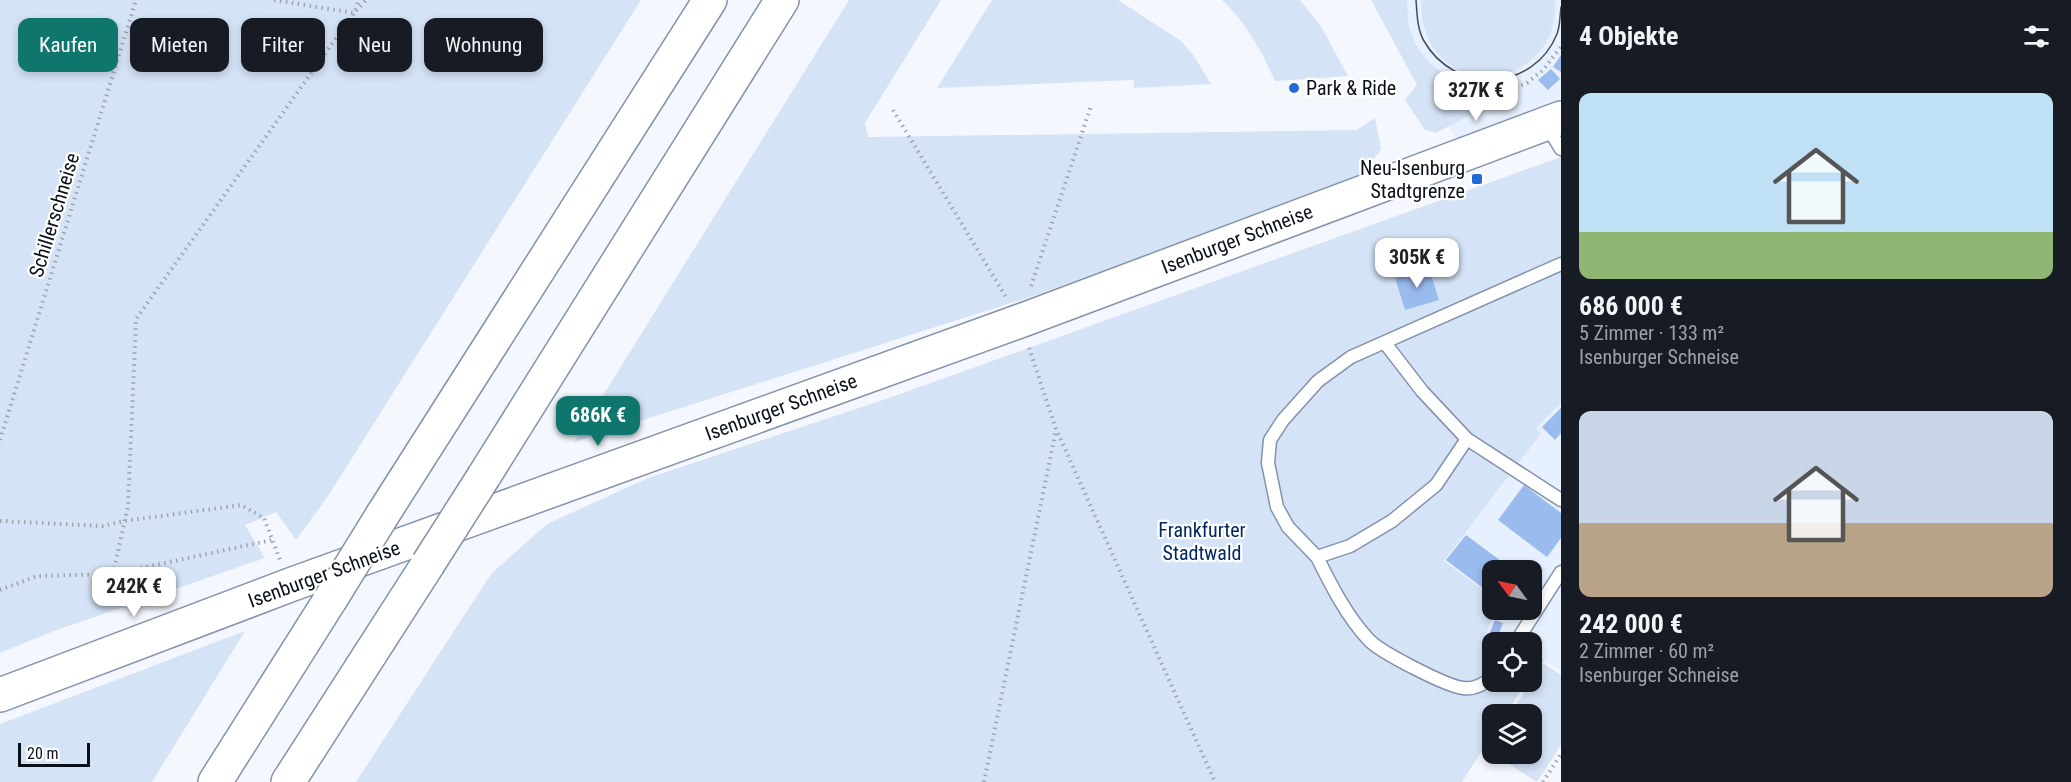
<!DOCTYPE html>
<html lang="de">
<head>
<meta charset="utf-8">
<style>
	:root { --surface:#171b24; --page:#242831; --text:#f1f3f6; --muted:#9ea1a6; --accent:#0f766e }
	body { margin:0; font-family:"Roboto Condensed",sans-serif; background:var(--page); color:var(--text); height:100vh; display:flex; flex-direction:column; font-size:22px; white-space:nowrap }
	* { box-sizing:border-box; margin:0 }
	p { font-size:20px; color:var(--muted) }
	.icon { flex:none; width:33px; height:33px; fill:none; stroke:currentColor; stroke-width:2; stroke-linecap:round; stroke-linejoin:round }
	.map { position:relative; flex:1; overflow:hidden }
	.details { display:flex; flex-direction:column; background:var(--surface); width:510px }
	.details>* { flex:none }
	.banner { position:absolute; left:18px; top:18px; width:570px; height:54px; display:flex; gap:12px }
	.needle { width:39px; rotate:303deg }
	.fabs { position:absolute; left:1482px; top:560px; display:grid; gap:12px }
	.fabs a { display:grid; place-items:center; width:60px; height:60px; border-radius:12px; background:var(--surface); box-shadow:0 3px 9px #0003; font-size:30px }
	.scale { position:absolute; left:18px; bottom:15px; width:72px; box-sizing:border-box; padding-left:6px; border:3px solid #0a1019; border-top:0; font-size:16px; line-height:21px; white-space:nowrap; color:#0a1019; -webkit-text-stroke:4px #fff; paint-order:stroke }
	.price { position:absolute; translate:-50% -51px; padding:0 14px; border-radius:12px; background:#fff; color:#222; font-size:20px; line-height:39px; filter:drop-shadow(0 2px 3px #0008) }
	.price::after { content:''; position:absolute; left:50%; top:36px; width:18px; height:14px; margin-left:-9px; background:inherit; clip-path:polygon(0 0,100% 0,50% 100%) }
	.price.current { background:var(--accent); color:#fff }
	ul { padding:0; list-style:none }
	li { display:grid; align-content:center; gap:12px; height:318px; padding:0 18px }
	li span { display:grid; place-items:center; height:186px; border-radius:12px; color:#555 }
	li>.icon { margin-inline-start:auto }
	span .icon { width:108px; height:108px; fill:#fffc; stroke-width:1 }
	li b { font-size:26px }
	h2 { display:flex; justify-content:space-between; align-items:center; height:72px; padding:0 18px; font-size:26px }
	.chip { padding:0 21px; border-radius:12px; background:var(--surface); box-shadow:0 3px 9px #0003; font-size:21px; line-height:54px }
	.chip.current { background:var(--accent); color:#fff }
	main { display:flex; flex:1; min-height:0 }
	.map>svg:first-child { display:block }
	.built { fill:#e7f0fe }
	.green { fill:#d5e3f7 }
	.building { fill:#9abbee }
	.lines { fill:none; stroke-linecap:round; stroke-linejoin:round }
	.lane-casing { stroke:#8292ab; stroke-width:15 }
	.secondary-casing { stroke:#8292ab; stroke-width:36 }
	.highway-casing { stroke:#8292ab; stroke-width:36 }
	.path { stroke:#9fa4ab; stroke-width:4; stroke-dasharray:1.5 4.5; stroke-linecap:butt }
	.lane { stroke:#fff; stroke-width:12 }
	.secondary { stroke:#fff; stroke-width:33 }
	.highway { stroke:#fff; stroke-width:33 }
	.tram { stroke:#474d55; stroke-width:1.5 }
	.highway-bridge-casing { stroke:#8292ab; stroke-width:36; stroke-linecap:butt }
	.highway-bridge { stroke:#fff; stroke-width:33 }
	.poi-dot { fill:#226bd6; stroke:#fff; stroke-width:2 }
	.labels { text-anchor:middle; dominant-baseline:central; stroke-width:4.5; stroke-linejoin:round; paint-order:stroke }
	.poi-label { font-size:20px; fill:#0a1019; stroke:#fff; text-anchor:start }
	.street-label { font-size:20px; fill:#0a1019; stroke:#fff }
	.park-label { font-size:20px; fill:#012964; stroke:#fff }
</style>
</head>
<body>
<main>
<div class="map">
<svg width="1561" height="782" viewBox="0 0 1561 782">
	<rect width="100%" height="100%" fill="#f4f8fe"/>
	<!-- built -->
	<path class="built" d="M1382,0H1561V95L1558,101L1457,140L1410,57Z
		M1561,403V671L1544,660L1532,678V642H1492V650L1483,643L1496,609H1532V570H1492V597L1444,561L1541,435L1536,428Z"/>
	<!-- green -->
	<path class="green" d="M0,0H641L328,496L296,540L276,512L245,525L265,558L54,631L0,653Z
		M849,0H941L865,123L868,137L1357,130L1375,118L1381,148L1379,153L1355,179L1030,297L574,442Z
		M992,0H1118L1181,41L1194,56L1211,84L1134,88V80L937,88Z
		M1222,0H1300L1322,28L1348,76L1275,81C1261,51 1247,23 1222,0Z
		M1371,0H1407C1408,9 1407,20 1410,29C1420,65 1452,84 1488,89L1498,100L1436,133L1425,130L1405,100L1417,85Z
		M1421,0H1555C1561,85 1443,107 1423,23C1421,16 1422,7 1421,0Z
		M1561,157V403L1536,428L1541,434L1444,561L1492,597V609H1496L1483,642L1492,650V681H1527L1506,714H1492V735L1462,782H356L491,574L547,524L648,478L886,399Z
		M245,631L152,782H0V724Z
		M1543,663L1561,675V745L1537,782L1487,750L1492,741V753H1532V714H1510Z"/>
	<!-- building -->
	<path class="building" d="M1561,55V72L1553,67Z
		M1551,69L1560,79L1548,90L1538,80Z
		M1429,268L1439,300L1405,310L1395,278Z
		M1561,408V433L1555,440L1542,427Z
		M1524,485L1561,513V538L1547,557L1498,520Z
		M1466,535L1513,570H1492V595L1446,560Z
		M1495,620L1503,623L1497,638L1489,635Z
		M1532,652L1543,660L1532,675Z"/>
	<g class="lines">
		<!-- lane casing -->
		<g class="lane-casing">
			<path id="lane" d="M1546,125L1561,149
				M1385,343L1422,391L1467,439L1561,500
				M1467,439L1436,485L1392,521L1350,546L1317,557L1288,527L1277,507L1268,463L1270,440L1283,420L1318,381L1351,357L1561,264
				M1317,557C1331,585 1347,617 1369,640C1380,652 1446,686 1463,688C1474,690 1486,683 1492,677
				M1516,642L1561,572"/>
		</g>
		<!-- secondary casing -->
		<g class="secondary-casing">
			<path id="secondary" d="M0,695L290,585L1020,321L1561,118"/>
		</g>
		<!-- highway casing -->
		<g class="highway-casing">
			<path id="highway" d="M484,476L782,0
				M383,514L710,0
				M215,782L330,600
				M288,782L428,564"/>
		</g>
		<!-- path -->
		<path class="path" d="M274,0L354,13L366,0
			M1506,109L1512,91L1517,87L1527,83L1543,70L1561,47
			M893,110L1006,297
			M1031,286L1091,106
			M1029,348L1056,429L1215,782
			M0,440L136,0
			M0,521L102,526L124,521L241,505L264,518L280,560
			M113,574L128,506L136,319L354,13L359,0
			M0,590L37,576L113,574L272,540
			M984,782L1056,430
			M1543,782L1561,754"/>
		<!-- lane -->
		<use href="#lane" class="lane"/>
		<!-- secondary -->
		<use href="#secondary" class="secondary"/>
		<!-- highway -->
		<use href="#highway" class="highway"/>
		<!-- tram -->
		<path class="tram" d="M1416,0C1417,13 1417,29 1424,41C1454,94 1533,93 1557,34C1560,26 1560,16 1561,7"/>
		<!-- highway-bridge casing -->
		<g class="highway-bridge-casing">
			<path id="highway-bridge" d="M428,564L484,476
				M330,600L383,514"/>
		</g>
		<!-- highway-bridge -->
		<use href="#highway-bridge" class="highway-bridge"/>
	</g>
	<!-- markers -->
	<g class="poi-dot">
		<circle cx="1294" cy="88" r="6"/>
		<rect x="1471" y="173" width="12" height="12" rx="3"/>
	</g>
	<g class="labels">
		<!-- poi labels -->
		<g class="poi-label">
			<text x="1306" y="88">Park &amp; Ride</text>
			<text x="1465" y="168" text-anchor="end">Neu-Isenburg<tspan x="1465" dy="23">Stadtgrenze</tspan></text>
		</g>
		<!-- street labels -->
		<g class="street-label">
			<text transform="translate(54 215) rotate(-73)">Schillerschneise</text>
			<text transform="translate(1237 239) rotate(-21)">Isenburger Schneise</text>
			<text transform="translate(781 407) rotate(-20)">Isenburger Schneise</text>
			<text transform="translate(324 574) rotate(-20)">Isenburger Schneise</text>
		</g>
		<!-- park labels -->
		<g class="park-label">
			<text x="1202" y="530">Frankfurter<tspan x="1202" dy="23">Stadtwald</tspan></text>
		</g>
	</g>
</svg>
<div class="fabs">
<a><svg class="needle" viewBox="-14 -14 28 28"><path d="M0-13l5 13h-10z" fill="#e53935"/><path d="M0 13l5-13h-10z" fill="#9ea1a6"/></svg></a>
<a><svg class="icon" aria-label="locate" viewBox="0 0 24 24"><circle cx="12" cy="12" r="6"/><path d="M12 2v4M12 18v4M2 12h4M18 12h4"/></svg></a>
<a><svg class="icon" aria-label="layers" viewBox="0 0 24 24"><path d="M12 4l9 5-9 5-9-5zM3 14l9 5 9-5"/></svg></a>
</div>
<div class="scale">20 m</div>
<b class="price" style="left:1476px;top:122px">327K €</b>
<b class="price" style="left:1417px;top:289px">305K €</b>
<b class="price current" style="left:598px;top:447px">686K €</b>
<b class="price" style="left:134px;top:618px">242K €</b>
<div class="banner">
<a class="chip current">Kaufen</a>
<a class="chip">Mieten</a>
<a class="chip">Filter</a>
<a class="chip">Neu</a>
<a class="chip">Wohnung</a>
</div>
</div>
<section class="details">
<h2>4 Objekte<svg class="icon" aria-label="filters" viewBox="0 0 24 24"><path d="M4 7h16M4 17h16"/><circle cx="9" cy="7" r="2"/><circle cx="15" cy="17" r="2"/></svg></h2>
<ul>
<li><span style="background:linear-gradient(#bfe0f5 75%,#8fb573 0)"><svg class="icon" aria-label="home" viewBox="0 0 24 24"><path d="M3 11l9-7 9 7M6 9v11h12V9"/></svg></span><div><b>686 000 €</b><p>5 Zimmer · 133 m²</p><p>Isenburger Schneise</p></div></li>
<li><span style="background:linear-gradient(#c9d6e8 60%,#b9a48a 0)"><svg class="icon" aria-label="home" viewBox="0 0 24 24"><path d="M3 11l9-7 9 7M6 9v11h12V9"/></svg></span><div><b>242 000 €</b><p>2 Zimmer · 60 m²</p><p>Isenburger Schneise</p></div></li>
</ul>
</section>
</main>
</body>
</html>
